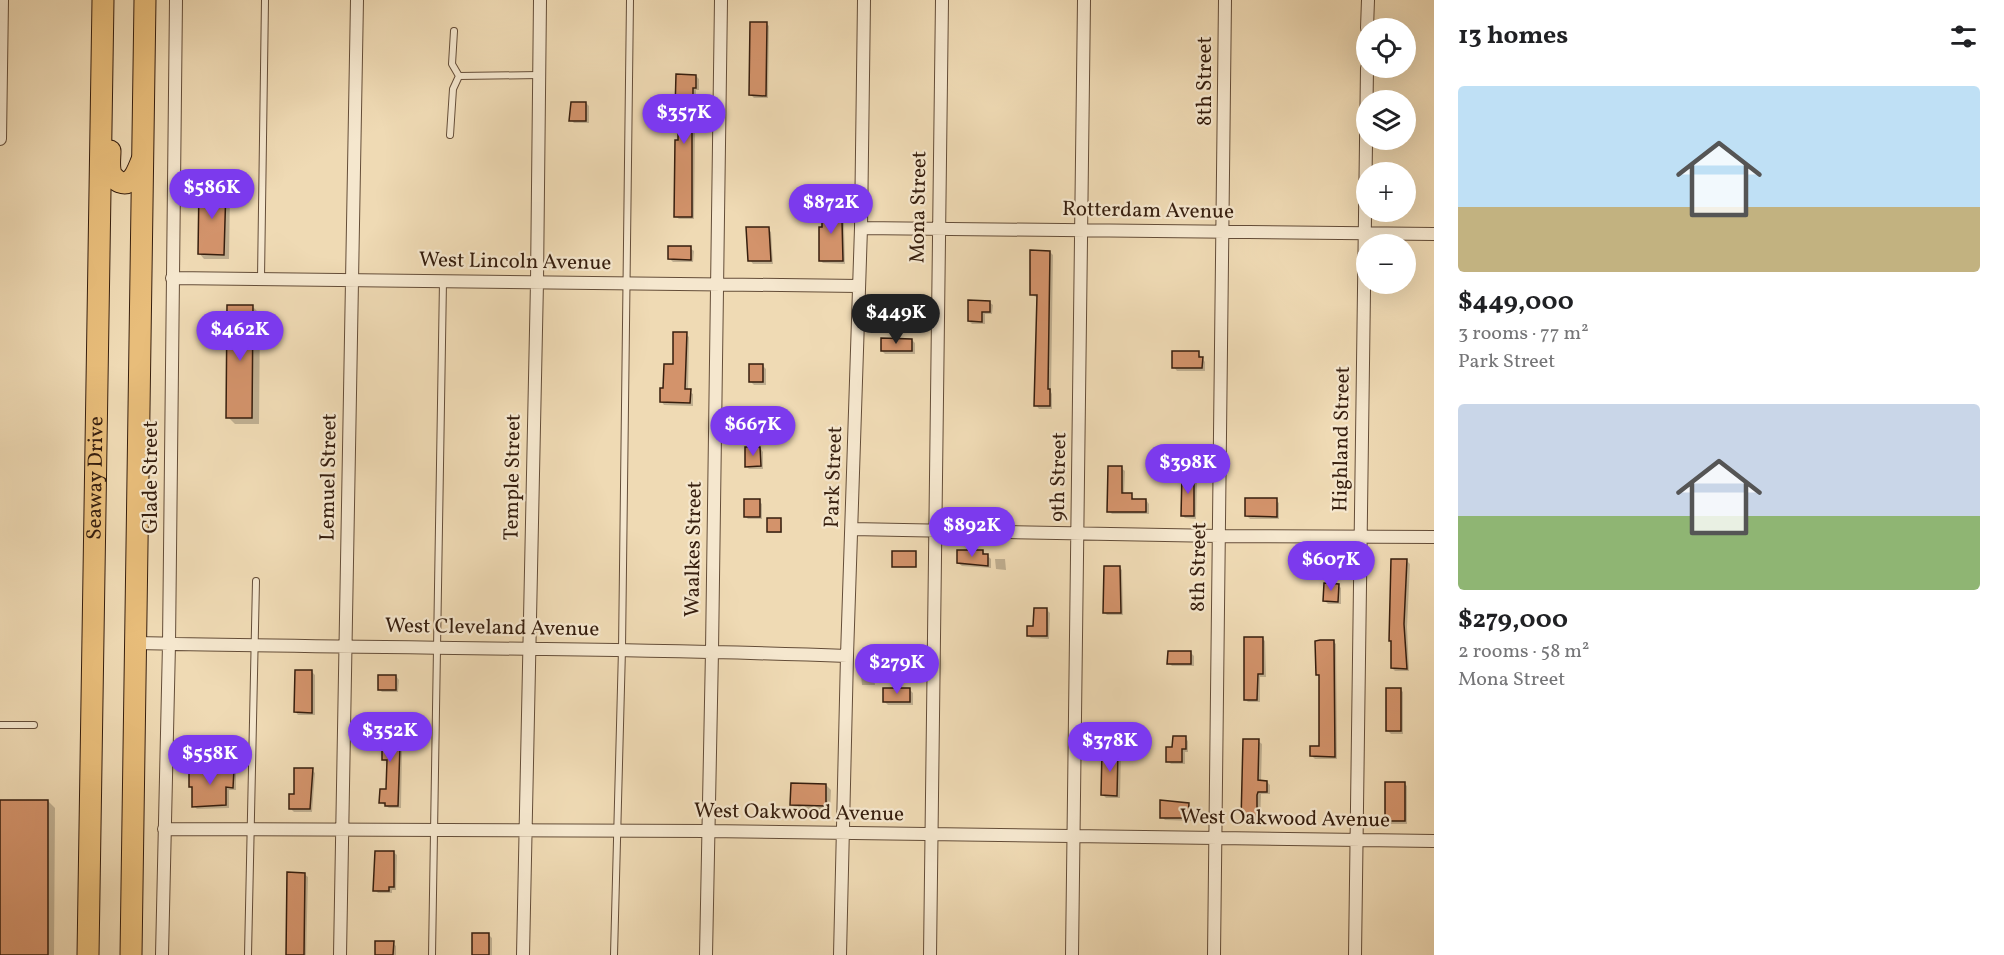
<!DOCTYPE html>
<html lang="en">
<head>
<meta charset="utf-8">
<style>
	:root { --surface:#fff; --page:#f6f6f6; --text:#202124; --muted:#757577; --accent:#7c3aed }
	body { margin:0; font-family:Vollkorn,serif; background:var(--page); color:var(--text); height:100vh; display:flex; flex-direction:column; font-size:22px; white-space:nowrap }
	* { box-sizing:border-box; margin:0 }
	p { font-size:20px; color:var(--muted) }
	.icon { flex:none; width:33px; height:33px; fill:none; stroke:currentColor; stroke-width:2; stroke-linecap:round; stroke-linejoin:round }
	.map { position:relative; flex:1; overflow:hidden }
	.drawer { display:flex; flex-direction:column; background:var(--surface); width:570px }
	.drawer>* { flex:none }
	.fabs { position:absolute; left:1356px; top:18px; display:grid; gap:12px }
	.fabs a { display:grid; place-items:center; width:60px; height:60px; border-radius:50%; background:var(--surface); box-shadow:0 6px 24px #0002; font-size:30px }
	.price { position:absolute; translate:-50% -51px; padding:0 14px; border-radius:21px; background:var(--accent); color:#fff; font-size:20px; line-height:39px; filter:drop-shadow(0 2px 3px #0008) }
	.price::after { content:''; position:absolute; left:50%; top:36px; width:18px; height:14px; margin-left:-9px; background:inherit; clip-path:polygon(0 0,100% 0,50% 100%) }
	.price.active { background:#222; color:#fff }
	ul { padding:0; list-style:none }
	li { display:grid; align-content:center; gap:12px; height:318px; padding:0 24px }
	li span { display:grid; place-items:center; height:186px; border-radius:6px; color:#555 }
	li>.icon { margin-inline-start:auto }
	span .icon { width:108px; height:108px; fill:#fffc; stroke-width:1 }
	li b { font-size:26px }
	h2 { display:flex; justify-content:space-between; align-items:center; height:72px; padding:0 24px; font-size:26px }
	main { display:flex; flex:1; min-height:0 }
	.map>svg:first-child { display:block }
	.shadow { fill:#0003 }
	.building { fill:#d3936b; stroke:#361e0e; stroke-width:1.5 }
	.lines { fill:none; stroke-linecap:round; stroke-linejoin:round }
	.service-casing { stroke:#644d38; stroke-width:8 }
	.minor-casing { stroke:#644d38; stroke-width:14 }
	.trunk-casing { stroke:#361e0e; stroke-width:23 }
	.service { stroke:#f5e7ce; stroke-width:6 }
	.minor { stroke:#f5e7ce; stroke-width:12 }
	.trunk { stroke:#e8bd7a; stroke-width:21 }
	.labels { text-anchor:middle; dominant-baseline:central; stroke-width:4.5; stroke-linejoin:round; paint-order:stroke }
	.street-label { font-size:21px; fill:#361e0e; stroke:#f5e7ce }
</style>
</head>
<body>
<main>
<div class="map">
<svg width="1434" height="955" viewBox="0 0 1434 955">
	<rect width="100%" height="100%" fill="#efdab4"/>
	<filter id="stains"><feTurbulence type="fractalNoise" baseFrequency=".00333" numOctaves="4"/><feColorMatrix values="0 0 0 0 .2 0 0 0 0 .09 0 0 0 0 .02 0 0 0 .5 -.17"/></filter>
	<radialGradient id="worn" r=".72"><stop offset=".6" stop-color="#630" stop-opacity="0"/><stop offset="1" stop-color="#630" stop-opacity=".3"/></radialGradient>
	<!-- shadow -->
	<path class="shadow" d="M766,23L769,26L768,98H754L751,95Z
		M696,76L699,79V90H696V119L699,122L698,133H695L694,219H679L675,216L680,112Z
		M586,103L589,106V123H574L571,120Z
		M225,188L230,193L229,259H204L199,253Z
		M843,209L846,212V223L844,222L845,264L823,263L820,260Z
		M768,229L771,232L773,264H753L750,260Z
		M690,248L694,251L693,262H673L670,259Z
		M1050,252L1053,255L1051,392L1052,394V409H1039L1036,405L1038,298L1032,295Z
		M989,302L993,305L992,314H985V324H972L969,321Z
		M253,307L260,314L259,424H235L228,417Z
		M686,334L689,337L688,391L693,394V406L664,405L661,401L664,390Z
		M912,340L915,343V354H885L882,351Z
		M1198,353L1205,362V371H1177L1174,367Z
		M763,366L766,369V385H754L751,382Z
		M760,448L763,452V469H749L746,466Z
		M1121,468L1125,471L1124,495H1131L1134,500H1146L1149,504V514H1112L1109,511Z
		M1194,475L1197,478L1196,519L1185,518L1182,515Z
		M1276,500L1279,503V519H1250L1247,516Z
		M759,501L762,504V519H748L745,516Z
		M781,519L782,533H769L768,532Z
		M983,552L991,559V568L962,566L958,563Z
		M995,559H1005L1006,570L996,569Z
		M1407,561L1410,564L1407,627L1409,671H1395L1392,668Z
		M1119,567L1122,570L1123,615H1107L1104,612Z
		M1338,585L1341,588V604H1328L1325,601Z
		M1047,610L1050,613L1049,639L1031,638L1028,635Z
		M1262,638L1265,641L1266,677H1260V702H1248L1245,699Z
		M1333,641L1336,644L1337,759H1315L1312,756L1321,747L1320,677L1317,674Z
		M1191,653L1194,656V666H1172L1169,663Z
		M878,656L888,657V670L878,669Z
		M312,672L315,675V715H298L295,711Z
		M861,675H874L875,685H862Z
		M396,676L399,680L398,692H382L379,689Z
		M1400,689L1403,692V734H1391L1387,730Z
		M910,690L913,693V705H888L885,702Z
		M394,724L397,727V746L402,749L401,808H389L380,802L388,791V762L383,759L384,739L378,736Z
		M1185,738L1188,741V752H1185V764H1171L1168,761L1174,749Z
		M1258,741L1262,744L1261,782H1267L1270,785V794H1261L1260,824H1246L1243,821Z
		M1118,752L1121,755L1120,798H1106L1103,795Z
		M233,770L236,773V790H229V808L197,809L194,806V789L191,786Z
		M312,770L315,773L312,812H294L291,809L295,795Z
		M1404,783L1407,786V824H1390L1387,821Z
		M826,785L831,790L830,810H797L792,805Z
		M0,801H48L55,808L54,955H0Z
		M1188,804L1191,807V821L1165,820L1162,817Z
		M393,852L397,855L396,890H392V893H378L375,890Z
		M304,874L308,877L306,955H287Z
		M489,935L492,938V955H474Z
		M393,943L396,946V955H377Z"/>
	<!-- building -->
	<path class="building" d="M750,22H767L766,96L749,95Z
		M676,74L696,75V88H693V118H696V131H692V217H674L675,140H678V110H675Z
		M571,102H586V121H569Z
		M199,186L226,187L224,255L198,254Z
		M822,207L844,208V220H842L843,261H819V227H822Z
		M746,227H769L771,261H748Z
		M668,246H691V260L668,259Z
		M1030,250L1050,251L1048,389H1050V406H1034L1037,295H1030Z
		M968,300L990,301V312H982V322L968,321Z
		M227,305H253L252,418H226Z
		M673,332H687L685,389H691L690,403L660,402V388H663L664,364H673Z
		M881,338L912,339V351H881Z
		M1172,351H1199V357H1203L1202,368H1172Z
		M749,364H763V382H749Z
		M745,447H760L761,466L745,467Z
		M1108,466H1122V493H1132V499H1146V512H1107Z
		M1182,473H1194V516H1181Z
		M1245,498H1277V517L1245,516Z
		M744,499H760V517H744Z
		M767,518H781V532H767Z
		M957,550H983V554H988V566L957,563Z
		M892,551H916V567H892Z
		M1391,559H1407L1404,624L1407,669L1391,668V641H1389Z
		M1104,566H1120L1121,613H1103Z
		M1324,583L1339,584L1338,602L1323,601Z
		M1034,608H1047V636H1027V626H1033Z
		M1244,637H1263V674H1258L1257,700H1244Z
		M1320,640H1334L1335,757L1310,756V746H1319V675H1316L1315,641Z
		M1168,651H1191V664H1167Z
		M295,670H312V713L294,712Z
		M378,675H396V690H378Z
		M883,688H910V702H883Z
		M1386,688H1401V731H1386Z
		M377,722H395L394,745H400L398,806H385V803H379L380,789H386L387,760H382V737H376Z
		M1173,736H1186V749H1182V762H1166V747H1172Z
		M1243,739H1259L1258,780L1267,781V792H1258L1257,795V822L1241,821Z
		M1102,750H1118L1117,796L1101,795Z
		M193,768L234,769L233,788L226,787V805L192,807V787H189V769Z
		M294,768H313L310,809H289V794H294Z
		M1385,782H1405V821H1385Z
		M791,783L826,784V806L790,805Z
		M0,800H48V955H0Z
		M1160,800L1189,803L1188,818H1160Z
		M375,851H394V887H389V891H373Z
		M287,872L305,873L304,955H286Z
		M472,933H489V955H472Z
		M375,941H394L393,955H375Z"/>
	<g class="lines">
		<!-- service casing -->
		<g class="service-casing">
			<path id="service" d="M454,31L452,64L459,76
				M450,135L453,89L459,76L539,75
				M261,278L265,0
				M0,725H34
				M248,955L256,581
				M432,955L443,281
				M614,955L622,649L630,0"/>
		</g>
		<!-- minor casing -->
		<g class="minor-casing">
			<path id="minor" d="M1367,28L1368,0
				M0,139L2,0
				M861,228L1434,234
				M172,278L859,286
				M852,529L1219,536L1434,537
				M136,643C373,649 610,647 847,656
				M164,829L707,831L1434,841
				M162,955L169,644L176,0
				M340,955L357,0
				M523,955L537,282L540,0
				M706,955L712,651L721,0
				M840,955L847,656L861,228L864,0
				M930,955L942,0
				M1072,955L1084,0
				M1214,955L1225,0
				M1355,955L1367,68"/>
		</g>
		<!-- trunk casing -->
		<g class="trunk-casing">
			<g id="trunk">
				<path d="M110,151C110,158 108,169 112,176C114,178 117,181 120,182C133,187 138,169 142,160"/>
				<path id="s1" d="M88,955L103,0"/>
				<path d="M131,955L145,0"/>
			</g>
		</g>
		<!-- service -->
		<use href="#service" class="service"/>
		<!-- minor -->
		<use href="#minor" class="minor"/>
		<!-- trunk -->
		<use href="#trunk" class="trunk"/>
	</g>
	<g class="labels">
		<!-- street labels -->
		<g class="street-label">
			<text transform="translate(1205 81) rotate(-90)">8th Street</text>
			<text transform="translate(919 207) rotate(-89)">Mona Street</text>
			<text transform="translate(1148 211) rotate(1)">Rotterdam Avenue</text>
			<text transform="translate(515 262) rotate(1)">West Lincoln Avenue</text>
			<text transform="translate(1342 439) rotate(-89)">Highland Street</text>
			<text transform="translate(151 477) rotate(-90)">Glade Street</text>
			<text transform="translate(329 477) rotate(-89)">Lemuel Street</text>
			<text transform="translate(513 477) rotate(-89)">Temple Street</text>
			<text transform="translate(834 477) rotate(-88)">Park Street</text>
			<text transform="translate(1059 477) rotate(-89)">9th Street</text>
			<text stroke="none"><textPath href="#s1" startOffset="477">Seaway Drive</textPath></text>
			<text transform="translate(694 549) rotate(-89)">Waalkes Street</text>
			<text transform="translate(1199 567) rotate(-89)">8th Street</text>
			<text transform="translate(492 628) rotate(1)">West Cleveland Avenue</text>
			<text transform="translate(799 813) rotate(1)">West Oakwood Avenue</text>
			<text transform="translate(1285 819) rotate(1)">West Oakwood Avenue</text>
		</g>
	</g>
	<rect width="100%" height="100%" filter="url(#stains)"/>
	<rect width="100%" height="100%" fill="url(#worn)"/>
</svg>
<div class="fabs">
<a><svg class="icon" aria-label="locate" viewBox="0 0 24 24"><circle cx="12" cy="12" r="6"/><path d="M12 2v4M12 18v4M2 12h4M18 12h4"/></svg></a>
<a><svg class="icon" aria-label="layers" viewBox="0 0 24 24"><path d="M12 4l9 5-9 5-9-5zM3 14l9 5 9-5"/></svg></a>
<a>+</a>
<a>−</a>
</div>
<b class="price" style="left:684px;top:145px">$357K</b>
<b class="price" style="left:212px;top:220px">$586K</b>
<b class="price" style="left:831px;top:235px">$872K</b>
<b class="price active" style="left:896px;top:345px">$449K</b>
<b class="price" style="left:240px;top:362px">$462K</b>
<b class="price" style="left:753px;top:457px">$667K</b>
<b class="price" style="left:1188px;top:495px">$398K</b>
<b class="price" style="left:972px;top:558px">$892K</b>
<b class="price" style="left:1331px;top:592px">$607K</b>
<b class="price" style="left:897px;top:695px">$279K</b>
<b class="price" style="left:390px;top:763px">$352K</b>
<b class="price" style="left:1110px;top:773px">$378K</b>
<b class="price" style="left:210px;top:786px">$558K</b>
</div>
<section class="drawer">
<h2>13 homes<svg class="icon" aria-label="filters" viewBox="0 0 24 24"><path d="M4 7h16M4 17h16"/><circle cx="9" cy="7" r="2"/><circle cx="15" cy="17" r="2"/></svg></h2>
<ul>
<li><span style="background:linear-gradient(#bfe0f5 65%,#c2b280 0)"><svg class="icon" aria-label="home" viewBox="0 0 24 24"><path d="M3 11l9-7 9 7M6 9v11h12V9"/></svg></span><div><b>$449,000</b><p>3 rooms · 77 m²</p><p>Park Street</p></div></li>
<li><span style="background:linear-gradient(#c9d6e8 60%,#8fb573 0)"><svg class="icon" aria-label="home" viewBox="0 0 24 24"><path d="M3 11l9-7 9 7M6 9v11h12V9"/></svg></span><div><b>$279,000</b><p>2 rooms · 58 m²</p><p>Mona Street</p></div></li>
</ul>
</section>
</main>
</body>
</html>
